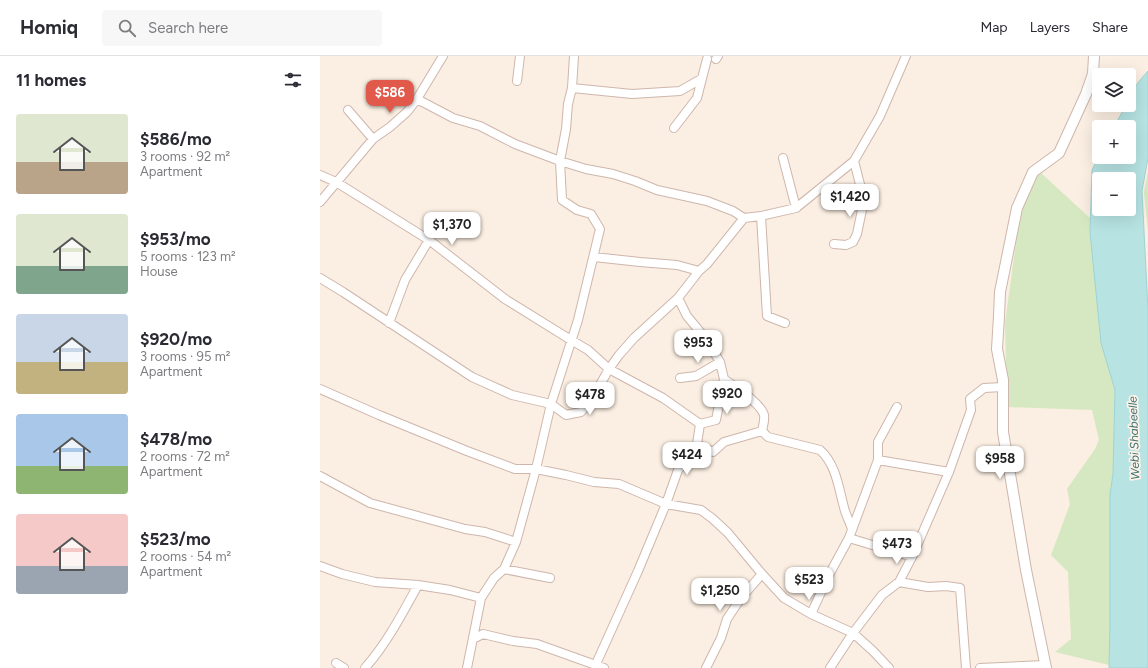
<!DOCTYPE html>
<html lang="en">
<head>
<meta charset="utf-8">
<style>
	:root { --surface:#fff; --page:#f7f7f7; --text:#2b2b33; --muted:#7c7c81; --line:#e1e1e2; --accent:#e1594b }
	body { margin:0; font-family:Figtree,sans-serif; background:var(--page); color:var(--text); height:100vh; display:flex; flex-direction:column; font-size:15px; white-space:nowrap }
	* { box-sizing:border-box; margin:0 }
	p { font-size:13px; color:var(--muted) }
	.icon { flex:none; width:22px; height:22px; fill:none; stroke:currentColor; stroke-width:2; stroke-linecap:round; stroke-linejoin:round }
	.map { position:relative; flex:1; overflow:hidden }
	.sheet { display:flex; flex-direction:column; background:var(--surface); width:320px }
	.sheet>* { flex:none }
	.controls { position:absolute; left:772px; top:12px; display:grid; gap:8px }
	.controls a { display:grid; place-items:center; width:44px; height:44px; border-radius:4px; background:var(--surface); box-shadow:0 4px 16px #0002; font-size:20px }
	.price { position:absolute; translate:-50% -34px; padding:0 9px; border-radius:8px; background:#fff; color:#222; font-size:13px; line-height:26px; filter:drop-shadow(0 1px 2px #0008) }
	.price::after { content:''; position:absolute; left:50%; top:24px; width:12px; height:9px; margin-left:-6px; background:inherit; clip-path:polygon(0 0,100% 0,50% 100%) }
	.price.current { background:var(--accent); color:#fff }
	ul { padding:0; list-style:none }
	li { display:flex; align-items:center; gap:12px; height:100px; padding:0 16px }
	li span { display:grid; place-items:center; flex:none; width:112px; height:80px; border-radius:4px; color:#555 }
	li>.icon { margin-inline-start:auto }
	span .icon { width:48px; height:48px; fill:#fffc; stroke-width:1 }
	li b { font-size:17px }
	h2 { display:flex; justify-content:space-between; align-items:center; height:48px; padding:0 16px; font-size:17px }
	header { display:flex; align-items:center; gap:24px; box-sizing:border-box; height:56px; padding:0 20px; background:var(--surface); border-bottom:1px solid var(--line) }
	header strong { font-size:19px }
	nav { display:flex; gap:22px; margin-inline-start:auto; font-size:14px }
	.search { width:280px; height:36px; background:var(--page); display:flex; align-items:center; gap:10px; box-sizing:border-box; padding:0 14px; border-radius:4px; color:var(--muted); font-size:15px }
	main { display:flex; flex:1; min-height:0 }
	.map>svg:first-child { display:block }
	.green { fill:#d6e8c1 }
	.water { fill:#b7e3e3; stroke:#9ed3d5; fill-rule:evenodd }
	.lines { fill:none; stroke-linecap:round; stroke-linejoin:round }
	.minor-casing { stroke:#ceb6ac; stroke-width:10 }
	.tertiary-casing { stroke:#ceb6ac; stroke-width:12 }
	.minor { stroke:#fff; stroke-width:8 }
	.tertiary { stroke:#fff; stroke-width:10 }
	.labels { text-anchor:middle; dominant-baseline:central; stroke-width:3.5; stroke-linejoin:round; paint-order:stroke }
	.water-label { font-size:12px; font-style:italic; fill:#3e7576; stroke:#fef2e7 }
</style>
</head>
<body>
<header>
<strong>Homiq</strong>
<div class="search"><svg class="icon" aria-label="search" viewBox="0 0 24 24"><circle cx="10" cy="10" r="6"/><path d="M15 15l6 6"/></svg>Search here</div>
<nav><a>Map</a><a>Layers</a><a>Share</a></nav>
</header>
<main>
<section class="sheet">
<h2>11 homes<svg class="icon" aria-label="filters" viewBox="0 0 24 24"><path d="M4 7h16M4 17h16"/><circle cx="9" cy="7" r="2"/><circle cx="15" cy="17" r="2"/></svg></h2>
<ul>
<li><span style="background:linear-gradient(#dfe7d0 60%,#b9a48a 0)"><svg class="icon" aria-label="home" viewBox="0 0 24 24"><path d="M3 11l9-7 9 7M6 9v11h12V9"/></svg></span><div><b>$586/mo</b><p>3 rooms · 92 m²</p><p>Apartment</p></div></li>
<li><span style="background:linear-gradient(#dfe7d0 65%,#7fa58c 0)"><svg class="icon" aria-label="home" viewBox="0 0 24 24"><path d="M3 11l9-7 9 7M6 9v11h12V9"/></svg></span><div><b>$953/mo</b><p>5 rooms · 123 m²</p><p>House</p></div></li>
<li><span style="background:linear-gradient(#c9d6e8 60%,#c2b280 0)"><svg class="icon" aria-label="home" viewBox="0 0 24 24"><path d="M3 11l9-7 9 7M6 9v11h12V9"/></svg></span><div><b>$920/mo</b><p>3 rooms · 95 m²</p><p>Apartment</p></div></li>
<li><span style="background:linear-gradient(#a9c7e8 65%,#8fb573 0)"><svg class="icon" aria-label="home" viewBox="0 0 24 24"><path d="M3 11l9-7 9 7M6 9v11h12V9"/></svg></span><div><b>$478/mo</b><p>2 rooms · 72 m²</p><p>Apartment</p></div></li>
<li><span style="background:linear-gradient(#f6c9c9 65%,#9aa5b1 0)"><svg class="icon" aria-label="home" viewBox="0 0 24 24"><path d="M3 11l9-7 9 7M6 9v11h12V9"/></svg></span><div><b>$523/mo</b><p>2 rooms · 54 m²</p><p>Apartment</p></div></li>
</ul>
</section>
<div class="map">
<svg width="828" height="612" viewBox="0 0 828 612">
	<rect width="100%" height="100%" fill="#fbeee2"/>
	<!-- green -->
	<path class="green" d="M828,116V176L824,136Z
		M721,117L770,162V176L788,311L795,334L793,418L790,439V568L789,609L735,596L751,583L748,516L731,499L750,448L747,433L775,393L779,384L772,354L687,351L685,267L701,150L714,119Z"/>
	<!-- water -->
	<path class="water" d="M828,15V102L822,135L828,254V612H789L790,568V439L793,418L795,334L781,287L770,176L772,114L779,100L809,101V71H794L806,49H809C809,36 819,25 828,15ZM779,123H809V153H779Z"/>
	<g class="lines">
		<!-- minor casing -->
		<g class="minor-casing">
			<path id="minor" d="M396,3L398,0
				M197,25L200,0
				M252,32L312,38L360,35L381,23
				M97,43L133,62L160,70L195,88L240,105L266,113L293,118L315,125L337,134L387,145L413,155L424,162L441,160L476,152L534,105L560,60L586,0
				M28,54L53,83
				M354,72L377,42L387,3
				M463,102L476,152
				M0,119L16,126L109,184L185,243L251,284L268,294L289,313L343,342L380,368L396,364L404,323L400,306L386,283L367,260L358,242
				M0,146L53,83L70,71L87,56L97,43L123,0
				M441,160L447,260L465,267
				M514,188L526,189L533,186L537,178L544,144L534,105
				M274,201L320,206L357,209L379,215
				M0,222L23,236L152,321L192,339L231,348L246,359L261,356L273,341L289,313L299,299L314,282L358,242L379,215L387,208L424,162
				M69,267L85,224L109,184
				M360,322L376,320L400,306
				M404,323C415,331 441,347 444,359C445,364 443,370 442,375L448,381L500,394C517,409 519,435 525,455C527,461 530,467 532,473
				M0,333L59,359L147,395L195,413H216L246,419L274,426L299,428L346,448L381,454L393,463L408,477L442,518L464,542L491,558L533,577L553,595L569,612
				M377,388L393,396L404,386L442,375
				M558,404L629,416
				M0,420L50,447L145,473L165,476L196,486
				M529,482L592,501
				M0,510L22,518L55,526L98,529L130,534L161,542
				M184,513L230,522
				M579,526L608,531L626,530L640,532L646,612
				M491,558L510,517L529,482L558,404V386L577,351
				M153,583L163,578L193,585L217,588L284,612
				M16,607L24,612
				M276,608L318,515L346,448L358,414L373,397L377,388L380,368
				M45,612C67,587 82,558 98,529
				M147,612L161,542L174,522L184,513L196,486L216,413L231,348L258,264L280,173L271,158L257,154L242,144L240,105L246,73L248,48L252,32L254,0
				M386,612L401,582L407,563L421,542L442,518
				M510,612L533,577L562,539L579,526L592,501L629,416L651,354L650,343L664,332L683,331
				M660,612L725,609"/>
		</g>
		<!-- tertiary casing -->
		<g class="tertiary-casing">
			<path id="tertiary" d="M726,612L706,514L683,376V324L677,293L679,260L680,236L697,152L713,116L739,97L766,38L773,18L774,0"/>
		</g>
		<!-- minor -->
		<use href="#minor" class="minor"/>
		<!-- tertiary -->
		<use href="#tertiary" class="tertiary"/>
	</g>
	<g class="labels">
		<!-- water labels -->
		<g class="water-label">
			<text transform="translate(814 382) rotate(-92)">Webi Shabeelle</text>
		</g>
	</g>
</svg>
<div class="controls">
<a><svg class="icon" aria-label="layers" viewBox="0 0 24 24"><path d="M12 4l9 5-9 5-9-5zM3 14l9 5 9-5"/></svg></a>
<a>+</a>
<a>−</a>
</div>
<b class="price current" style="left:70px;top:58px">$586</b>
<b class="price" style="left:530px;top:162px">$1,420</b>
<b class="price" style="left:132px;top:190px">$1,370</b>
<b class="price" style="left:378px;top:308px">$953</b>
<b class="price" style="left:407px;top:359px">$920</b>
<b class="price" style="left:270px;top:360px">$478</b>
<b class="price" style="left:367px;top:420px">$424</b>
<b class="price" style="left:680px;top:424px">$958</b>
<b class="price" style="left:577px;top:509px">$473</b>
<b class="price" style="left:489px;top:545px">$523</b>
<b class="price" style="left:400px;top:556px">$1,250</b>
</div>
</main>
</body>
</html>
